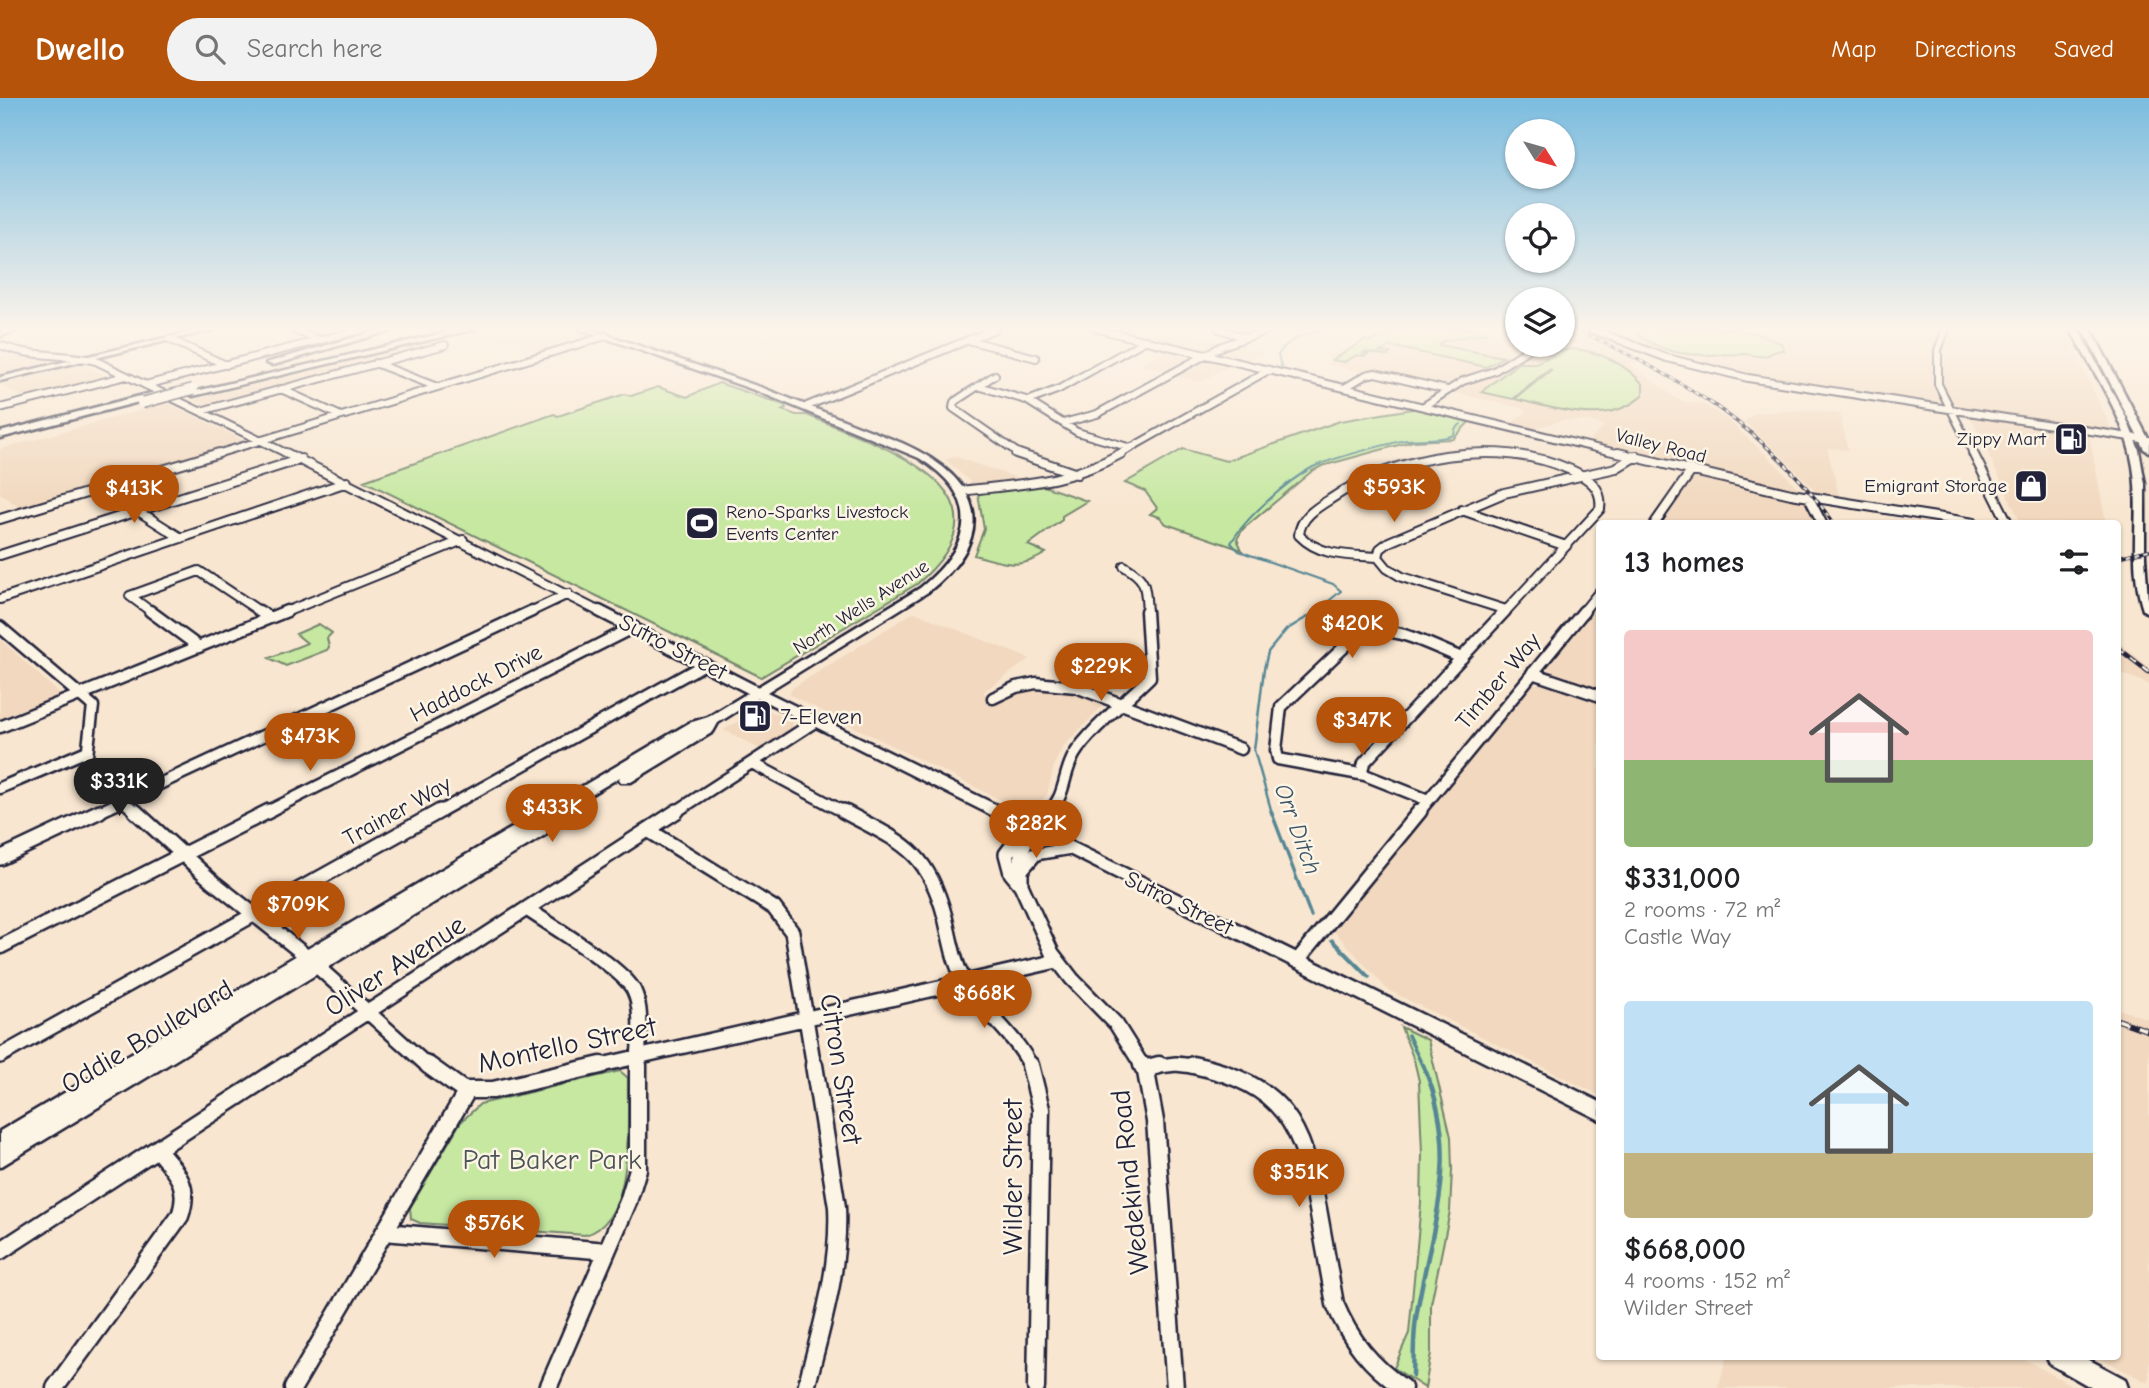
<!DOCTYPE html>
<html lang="en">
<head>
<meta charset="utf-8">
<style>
	:root { --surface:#fff; --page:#f2f2f2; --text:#202124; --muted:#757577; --accent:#b45309 }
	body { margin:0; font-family:"Comic Neue",sans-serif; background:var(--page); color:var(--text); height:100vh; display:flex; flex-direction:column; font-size:26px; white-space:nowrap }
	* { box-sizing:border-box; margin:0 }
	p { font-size:23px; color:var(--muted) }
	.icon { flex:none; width:38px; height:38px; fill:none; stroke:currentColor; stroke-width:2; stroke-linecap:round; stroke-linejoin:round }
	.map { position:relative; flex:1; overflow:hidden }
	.panel { position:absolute; left:1596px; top:422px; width:525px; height:840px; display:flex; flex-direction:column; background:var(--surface); border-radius:7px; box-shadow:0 2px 5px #0004 }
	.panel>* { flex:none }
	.needle { width:46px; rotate:127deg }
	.controls { position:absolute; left:1505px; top:21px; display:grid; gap:14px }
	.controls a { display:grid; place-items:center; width:70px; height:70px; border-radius:50%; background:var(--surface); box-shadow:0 2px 5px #0004; font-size:35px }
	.price { position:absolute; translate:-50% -60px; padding:0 16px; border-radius:24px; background:var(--accent); color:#fff; font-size:23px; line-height:46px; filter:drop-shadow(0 2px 4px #0008) }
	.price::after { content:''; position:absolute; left:50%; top:42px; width:21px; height:16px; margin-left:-10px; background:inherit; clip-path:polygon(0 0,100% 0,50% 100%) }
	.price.on { background:#222; color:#fff }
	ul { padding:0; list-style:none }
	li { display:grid; align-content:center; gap:14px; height:371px; padding:0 28px }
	li span { display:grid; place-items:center; height:217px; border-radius:7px; color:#555 }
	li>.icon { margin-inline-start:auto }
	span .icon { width:126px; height:126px; fill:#fffc; stroke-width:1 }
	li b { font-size:30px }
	h2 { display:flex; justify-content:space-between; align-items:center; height:84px; padding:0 28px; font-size:30px }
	header { display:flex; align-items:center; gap:42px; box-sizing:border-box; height:98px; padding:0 35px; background:var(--accent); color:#fff }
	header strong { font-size:33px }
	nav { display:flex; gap:38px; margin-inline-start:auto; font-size:24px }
	.search { width:490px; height:63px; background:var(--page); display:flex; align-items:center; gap:18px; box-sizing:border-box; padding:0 24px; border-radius:38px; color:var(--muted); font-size:26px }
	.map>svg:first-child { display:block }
	.built { fill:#f1d8be }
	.green { fill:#c6e8a1; stroke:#74856e; stroke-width:2 }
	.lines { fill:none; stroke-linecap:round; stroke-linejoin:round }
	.stream-far3 { stroke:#568695; stroke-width:2 }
	.stream-far2 { stroke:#568695; stroke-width:2.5 }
	.stream-far1 { stroke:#568695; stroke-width:3.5 }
	.stream { stroke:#568695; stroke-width:4.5 }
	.minor-far4-casing { stroke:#22223b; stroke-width:10 }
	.minor-far3-casing { stroke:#22223b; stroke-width:12 }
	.minor-far2-casing { stroke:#22223b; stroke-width:15 }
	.minor-far1-casing { stroke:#22223b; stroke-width:18 }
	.minor-casing { stroke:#22223b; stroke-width:21 }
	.major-casing { stroke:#22223b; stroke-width:5 }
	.highway-casing { stroke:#22223b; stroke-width:5 }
	.minor-far4 { stroke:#fcf5e5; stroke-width:6 }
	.minor-far3 { stroke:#fcf5e5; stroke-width:8 }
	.minor-far2 { stroke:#fcf5e5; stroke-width:10 }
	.minor-far1 { stroke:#fcf5e5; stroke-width:13 }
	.minor { stroke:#fcf5e5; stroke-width:16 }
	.major { fill:#fcf5e5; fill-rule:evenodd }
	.highway { fill:#fcf5e5; fill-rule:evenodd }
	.rail-far2-casing { stroke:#22223b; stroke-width:3.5 }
	.rail-far1-casing { stroke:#22223b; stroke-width:5 }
	.rail-casing { stroke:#22223b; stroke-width:6 }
	.rail-far2 { stroke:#fcf5e5; stroke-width:2; stroke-dasharray:4.5; stroke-linecap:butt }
	.rail-far1 { stroke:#fcf5e5; stroke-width:2.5; stroke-dasharray:8; stroke-linecap:butt }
	.rail { stroke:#fcf5e5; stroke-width:3.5; stroke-dasharray:10; stroke-linecap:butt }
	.highway-bridge-casing { stroke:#22223b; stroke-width:13; stroke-linecap:butt }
	.highway-bridge { stroke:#fcf5e5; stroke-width:10 }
	.labels { text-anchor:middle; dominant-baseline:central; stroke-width:5; stroke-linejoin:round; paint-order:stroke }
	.far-poi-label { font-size:19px; fill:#22223b; stroke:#fcf5e5; text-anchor:end }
	.far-street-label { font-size:19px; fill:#22223b; stroke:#fcf5e5 }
	.street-label { font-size:23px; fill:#22223b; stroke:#fcf5e5 }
	.poi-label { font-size:23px; fill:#22223b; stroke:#fcf5e5; text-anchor:start }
	.water-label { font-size:24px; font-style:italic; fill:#3c5468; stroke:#fcf5e5 }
	.near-street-label { font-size:28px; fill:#22223b; stroke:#fcf5e5 }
	.near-park-label { font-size:28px; fill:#4b5454; stroke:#fcf5e5 }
</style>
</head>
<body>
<header>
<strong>Dwello</strong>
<div class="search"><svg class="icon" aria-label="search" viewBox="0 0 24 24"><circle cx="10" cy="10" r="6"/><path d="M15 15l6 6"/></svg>Search here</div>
<nav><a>Map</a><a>Directions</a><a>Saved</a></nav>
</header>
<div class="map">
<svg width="2149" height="1290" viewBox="0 0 2149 1290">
	<rect width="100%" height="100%" fill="#f8e6d0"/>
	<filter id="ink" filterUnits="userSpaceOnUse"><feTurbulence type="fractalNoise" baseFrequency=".0143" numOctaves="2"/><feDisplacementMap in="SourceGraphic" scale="14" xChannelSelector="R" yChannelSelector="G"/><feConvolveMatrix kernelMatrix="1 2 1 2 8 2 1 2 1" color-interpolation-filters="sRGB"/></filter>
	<g filter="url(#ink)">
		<!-- built -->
		<path class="built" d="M507,231H568L591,239L540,255L486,237Z
			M1107,231H1165L1223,244L1206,253H1200Z
			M1385,231H1517V247H1563V231H1569L1637,264L1630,266L1678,302L1705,307L1728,322L1777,367L1803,396L1588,344L1604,328L1590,323L1562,322L1532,331L1511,326L1526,314L1522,310L1324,266Z
			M1594,231H2064L2111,330L2105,332L1753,280L1674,261Z
			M1231,246L1268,254L1244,263L1214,255Z
			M414,248L419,250L214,307L207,308L194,302Z
			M1169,252L1194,259L1168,273L1140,266Z
			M0,255L13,258L68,262L0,279Z
			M1203,261L1233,266L1200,284L1171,277Z
			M83,266L109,280L26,301L0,287Z
			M168,305L243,342L22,411L0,395V351Z
			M1807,312L1840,316L1848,352L1827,350L1840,401L1820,398L1785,361L1744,324L1755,315Z
			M1970,318L2089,336L2106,425H2021Z
			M956,359L1029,384L976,389L945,361Z
			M1697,378L1814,403L1832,425H1661L1691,381Z
			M1599,501V593L1556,579L1550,575L1546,567Z
			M914,514L1030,561L983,594L986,596L999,601L1026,590L1044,588L1069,592L1105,605L1063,649L1054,667L1047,697L1030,713H1023L790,597L791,591Z
			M0,541L61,597V599L0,624Z
			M2118,544L2149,569V586L2118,574Z
			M1535,586H1549L1599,604V997L1388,892L1334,833L1405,744L1408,737L1526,592Z
			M762,609L792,624L793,631L762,652L724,632Z
			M2118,911L2149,921V1285L2096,1258H2118Z
			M1727,1258H2019L2076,1290H1718Z"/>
		<!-- green -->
		<path class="green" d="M1400,231H1477L1486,235L1443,243L1439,247L1503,259L1486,269L1390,248L1380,254L1390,255L1388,258L1366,254L1362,255L1368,256L1365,258L1357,257L1344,264L1332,262L1365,242L1371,244Z
			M1638,231H1736L1755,235L1781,245L1784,252C1775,251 1772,257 1764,258C1758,259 1749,256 1742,256C1703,257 1675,262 1639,238Z
			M1573,251C1602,254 1624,265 1643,286V297C1608,330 1555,310 1515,301L1551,272L1549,271L1513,301L1481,294L1518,265H1536L1560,253Z
			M719,285L784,307L786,310L782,312L796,317H807C879,348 1027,391 917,486L761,579L364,383L554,316L558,318L625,296L631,298L658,289L687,299Z
			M1418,310L1471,322L1453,341L1413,343L1322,368L1312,373L1243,431L1237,441L1242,452L1166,426L1160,419L1150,416L1157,410L1145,393L1125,385L1183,351L1226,363L1340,323Z
			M1041,387L1087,403L1062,418V422L1028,447L1046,455C1018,473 1005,465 974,457L984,431L978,396Z
			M319,526L332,535L327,540L329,549L327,552L286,568L269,560L307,545L296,536Z
			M1401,929L1428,942L1451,1039L1452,1072L1450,1113L1431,1206V1255L1425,1290L1394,1270L1409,1235L1421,1105L1422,1055L1419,983L1414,962Z
			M620,973L628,980C627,1022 636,1124 585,1137L420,1125L411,1121L410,1110L460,1025L480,1006Z"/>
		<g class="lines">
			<!-- stream-far3 -->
			<path class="stream-far3" d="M1282,271L1278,257C1289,239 1308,235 1327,231
				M1314,515L1341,493L1333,486L1239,453L1231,445C1245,420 1287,383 1313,369C1335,359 1377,349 1401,343C1418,339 1437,344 1454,337L1455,331L1461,326"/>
			<!-- stream-far2 -->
			<path class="stream-far2" d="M1272,715L1254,652L1264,571L1268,554L1286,532L1317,513"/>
			<!-- stream-far1 -->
			<path class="stream-far1" d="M1271,713L1311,818
				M1332,842L1369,879
				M1408,937L1423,969"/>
			<!-- stream -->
			<path class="stream" d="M1413,1278C1414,1257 1413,1235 1417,1214C1432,1124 1463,1057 1423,967"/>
			<!-- minor-far4 casing -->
			<g class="minor-far4-casing">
				<path id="minor-far4" d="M291,231L320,242
					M1097,231L1625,357
					M1219,231L1244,239
					M1591,231L1667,260L1748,280L2149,342
					M1946,231L1938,252V286L1974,357
					M169,241L226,267
					M968,242L1036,260
					M0,247C31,260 64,255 96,263L290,357
					M375,265L437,289
					M995,277L954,304L953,310L1021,357
					M145,287L364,231
					M978,288L1026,302L1077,334L1131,350
					M1346,289L1366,277L1375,275L1447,292
					M281,291L341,318
					M1028,303L1059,291L1146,242
					M807,308L995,231
					M1424,308L1463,283L1494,273L1535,247
					M0,310L126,278
					M201,313L445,247
					M1063,325L1097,316L1222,248L1271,231
					M213,357L606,238
					M1118,357L1269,272"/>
			</g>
			<!-- minor-far3 casing -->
			<g class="minor-far3-casing">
				<path id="minor-far3" d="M286,355L602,515
					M1016,355L1077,376
					M1618,355L1791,396L1974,425
					M1973,355L2008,425
					M102,390L181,440
					M960,393C1021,386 1066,386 1122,355
					M1809,400L1822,425
					M1462,412L1566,448
					M0,421L219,355
					M1655,425L1692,372
					M0,457L301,361
					M1378,459L1380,451L1389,444L1504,395L1616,370L1636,358
					M1378,459L1387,470L1402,479L1506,512
					M1378,459C1350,457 1320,459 1299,437C1300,420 1316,410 1329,402C1395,357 1497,339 1571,372C1589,380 1603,390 1600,411L1504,515
					M1124,468C1148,482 1145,489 1147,515
					M0,501L347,384
					M153,515L130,498L199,473L262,515
					M283,515L463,442
					M528,515L568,496
					M1582,515L1600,493"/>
			</g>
			<!-- minor-far2 casing -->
			<g class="minor-far2-casing">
				<path id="minor-far2" d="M150,513L199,549
					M259,513L270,520
					M599,513L759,595
					M0,529L93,608L87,658L91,674L137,715
					M1532,575L1600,598
					M993,600L1016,589L1036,585L1076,589L1241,651
					M0,629L287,513
					M752,665L846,715
					M1361,676L1364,665L1505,513
					M0,690L87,653
					M1428,702L1365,677L1278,661L1276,652L1281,609L1359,535C1393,525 1431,548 1462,560
					M97,715L532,513
					M265,715L634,529
					M437,715L705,566
					M674,715L816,623
					M1048,715C1067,696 1062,678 1074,657C1087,635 1130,599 1150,579L1146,513
					M1418,715L1584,513"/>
			</g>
			<!-- minor-far1 casing -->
			<g class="minor-far1-casing">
				<path id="minor-far1" d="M135,713L212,783L300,853L429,969
					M843,713C900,744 927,750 945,819C950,839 953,862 963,880C981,913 1014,934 1031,969
					M1050,713C1035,728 1017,739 1006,756L1011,775L1021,787L1052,855L1072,881L1116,926L1143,969
					M648,732L774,810L792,834L814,969
					M0,760L100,713
					M1021,787V754L1031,732
					M527,811C550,827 624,871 634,893C644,914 638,946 638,969
					M0,849L269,713
					M1297,863L1420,713
					M0,958L440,713
					M283,969L677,713
					M593,969L1057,863
					M1151,969L1176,966L1201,969"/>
			</g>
			<!-- minor casing -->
			<g class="minor-casing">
				<path id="minor" d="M428,967L463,992H493L601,967
					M1030,967L1041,1011L1036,1290
					M1142,967L1146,974L1155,1023L1175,1290
					M1193,967C1284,986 1303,1027 1318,1111C1324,1143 1329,1174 1335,1206C1350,1242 1371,1268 1403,1290
					M1144,971L1159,967
					M384,1134L607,1153
					M0,1153L286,967
					M55,1290L180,1118C191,1087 176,1074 157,1051
					M293,1290L467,993
					M548,1290L628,1104L638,1071V967
					M806,1290C821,1230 840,1172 837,1109L814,967"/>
			</g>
			<!-- major casing -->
			<g class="major-casing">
				<path id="major" d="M10,231H22L0,238V234Z
					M203,231H216L0,283V279Z
					M579,231H590L763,290L902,345C982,381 1001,436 928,494L767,594L1600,1004V1022L1069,756L1039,761L1027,775H1015L1013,771L1028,752L1053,748L758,600L718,625L713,634L631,684H621L619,681L620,679L538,728L545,729L548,733L545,737L0,1069V1033L689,625L708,619L920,490C974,446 982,399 919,360L757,293Z
					M2070,231H2078L2125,317L2139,352L2145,386V459L2149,516L2143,512C2127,462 2141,417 2133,368C2125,319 2093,274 2070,231Z
					M2083,231H2091L2149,342V354L2144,351Z
					M2046,1258H2082L2125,1281L2128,1290H2092L2050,1266Z"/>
			</g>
			<!-- highway casing -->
			<g class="highway-casing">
				<path id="highway" d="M383,231H396L273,267L266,265Z
					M460,231H475L193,298L188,295Z
					M155,294L158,295V299L0,340V334Z"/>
			</g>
			<!-- minor-far4 -->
			<use href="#minor-far4" class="minor-far4"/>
			<!-- minor-far3 -->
			<use href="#minor-far3" class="minor-far3"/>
			<!-- minor-far2 -->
			<use href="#minor-far2" class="minor-far2"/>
			<!-- minor-far1 -->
			<use href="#minor-far1" class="minor-far1"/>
			<!-- minor -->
			<use href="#minor" class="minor"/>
			<!-- major -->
			<use href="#major" class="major"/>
			<!-- highway -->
			<use href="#highway" class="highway"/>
			<!-- rail-far2 casing -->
			<g class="rail-far2-casing">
				<path id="rail-far2" d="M1575,231C1675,276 1771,332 1833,425
					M2118,459L2149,452"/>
			</g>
			<!-- rail-far1 casing -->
			<g class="rail-far1-casing">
				<path id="rail-far1" d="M2118,550L2149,574"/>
			</g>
			<!-- rail casing -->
			<g class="rail-casing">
				<path id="rail" d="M2118,922L2149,933"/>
			</g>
			<!-- rail-far2 -->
			<use href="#rail-far2" class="rail-far2"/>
			<!-- rail-far1 -->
			<use href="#rail-far1" class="rail-far1"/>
			<!-- rail -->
			<use href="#rail" class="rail"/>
			<!-- highway-bridge casing -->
			<g class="highway-bridge-casing">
				<path id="highway-bridge" d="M142,305L193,291"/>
			</g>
			<!-- highway-bridge -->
			<use href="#highway-bridge" class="highway-bridge"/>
		</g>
	</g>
	<!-- sky -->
	<linearGradient id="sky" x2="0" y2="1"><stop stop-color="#7bbcdf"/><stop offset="0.56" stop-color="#fcf4ea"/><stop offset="1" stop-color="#fcf4ea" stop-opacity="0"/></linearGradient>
	<rect width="2149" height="412" fill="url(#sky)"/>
	<!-- icons -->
	<defs>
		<g id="fuel-square" transform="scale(1.75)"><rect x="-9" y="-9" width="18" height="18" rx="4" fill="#22223b" stroke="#fcf5e5"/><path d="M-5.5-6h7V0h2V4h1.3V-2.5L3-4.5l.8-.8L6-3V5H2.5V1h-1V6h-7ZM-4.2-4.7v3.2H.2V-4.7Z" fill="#fff"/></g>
		<g id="shop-square" transform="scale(1.75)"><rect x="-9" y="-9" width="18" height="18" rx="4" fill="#22223b" stroke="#fcf5e5"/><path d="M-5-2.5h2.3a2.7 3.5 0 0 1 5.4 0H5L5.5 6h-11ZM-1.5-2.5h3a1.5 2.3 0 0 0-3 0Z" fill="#fff"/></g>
		<g id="stadium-square" transform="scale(1.75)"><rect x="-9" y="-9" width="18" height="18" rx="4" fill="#22223b" stroke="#fcf5e5"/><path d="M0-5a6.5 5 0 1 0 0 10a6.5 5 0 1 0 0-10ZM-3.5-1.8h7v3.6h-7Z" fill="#fff"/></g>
	</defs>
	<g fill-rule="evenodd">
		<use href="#fuel-square" x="2071" y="341"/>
		<use href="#shop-square" x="2031" y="388"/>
		<use href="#stadium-square" x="702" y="425"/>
		<use href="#fuel-square" x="755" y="618"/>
	</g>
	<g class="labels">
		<!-- far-poi labels -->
		<g class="far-poi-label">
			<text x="2046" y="341">Zippy Mart</text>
			<text x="2007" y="388">Emigrant Storage</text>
			<text x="726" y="414" text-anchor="start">Reno-Sparks Livestock<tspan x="726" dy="22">Events Center</tspan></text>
		</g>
		<!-- far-street labels -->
		<g class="far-street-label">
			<text transform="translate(1661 348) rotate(14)">Valley Road</text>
			<text transform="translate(861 509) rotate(-33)">North Wells Avenue</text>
		</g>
		<!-- street labels -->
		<g class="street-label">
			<text transform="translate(673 549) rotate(27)">Sutro Street</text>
			<text transform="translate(1498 583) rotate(-50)">Timber Way</text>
			<text transform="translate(476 585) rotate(-27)">Haddock Drive</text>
			<text transform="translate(397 713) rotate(-29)">Trainer Way</text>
			<text transform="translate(1179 805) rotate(26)">Sutro Street</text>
		</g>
		<!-- poi labels -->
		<g class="poi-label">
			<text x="780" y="618">7-Eleven</text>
		</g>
		<!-- water labels -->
		<g class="water-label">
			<text transform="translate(1298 731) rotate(70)">Orr Ditch</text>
		</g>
		<!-- near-street labels -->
		<g class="near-street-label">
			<text transform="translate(395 868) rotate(-33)">Oliver Avenue</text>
			<text transform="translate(147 939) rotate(-31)">Oddie Boulevard</text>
			<text transform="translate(567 947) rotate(-12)">Montello Street</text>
			<text transform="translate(841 971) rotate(81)">Citron Street</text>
			<text transform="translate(1013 1079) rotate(-90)">Wilder Street</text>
			<text transform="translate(1130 1084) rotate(-96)">Wedekind Road</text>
		</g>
		<!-- near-park labels -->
		<g class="near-park-label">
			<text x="552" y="1062">Pat Baker Park</text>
		</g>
	</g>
</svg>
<div class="controls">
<a><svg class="needle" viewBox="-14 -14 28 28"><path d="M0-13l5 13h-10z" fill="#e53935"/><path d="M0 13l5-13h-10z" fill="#757577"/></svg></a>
<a><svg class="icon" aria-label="locate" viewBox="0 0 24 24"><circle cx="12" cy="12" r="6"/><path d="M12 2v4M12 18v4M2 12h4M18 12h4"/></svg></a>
<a><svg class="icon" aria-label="layers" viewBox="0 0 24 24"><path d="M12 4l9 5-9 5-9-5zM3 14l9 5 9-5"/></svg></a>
</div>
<b class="price" style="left:1394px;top:426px">$593K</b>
<b class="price" style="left:134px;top:427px">$413K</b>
<b class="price" style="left:1352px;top:562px">$420K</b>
<b class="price" style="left:1101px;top:605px">$229K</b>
<b class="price" style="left:1362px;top:659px">$347K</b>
<b class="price" style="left:310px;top:675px">$473K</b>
<b class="price on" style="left:119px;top:720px">$331K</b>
<b class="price" style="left:552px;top:746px">$433K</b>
<b class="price" style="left:1036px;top:762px">$282K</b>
<b class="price" style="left:298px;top:843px">$709K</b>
<b class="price" style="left:984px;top:932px">$668K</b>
<b class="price" style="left:1299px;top:1111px">$351K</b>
<b class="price" style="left:494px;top:1162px">$576K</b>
<section class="panel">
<h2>13 homes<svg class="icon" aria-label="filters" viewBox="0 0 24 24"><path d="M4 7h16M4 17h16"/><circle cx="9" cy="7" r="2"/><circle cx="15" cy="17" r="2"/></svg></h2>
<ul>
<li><span style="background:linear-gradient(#f6c9c9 60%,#8fb573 0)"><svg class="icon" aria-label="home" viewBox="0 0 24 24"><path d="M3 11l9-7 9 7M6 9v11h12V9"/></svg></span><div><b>$331,000</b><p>2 rooms · 72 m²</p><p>Castle Way</p></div></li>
<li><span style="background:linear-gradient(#bfe0f5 70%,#c2b280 0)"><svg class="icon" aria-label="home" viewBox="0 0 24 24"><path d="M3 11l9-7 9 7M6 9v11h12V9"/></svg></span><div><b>$668,000</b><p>4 rooms · 152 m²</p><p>Wilder Street</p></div></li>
</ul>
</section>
</div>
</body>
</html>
